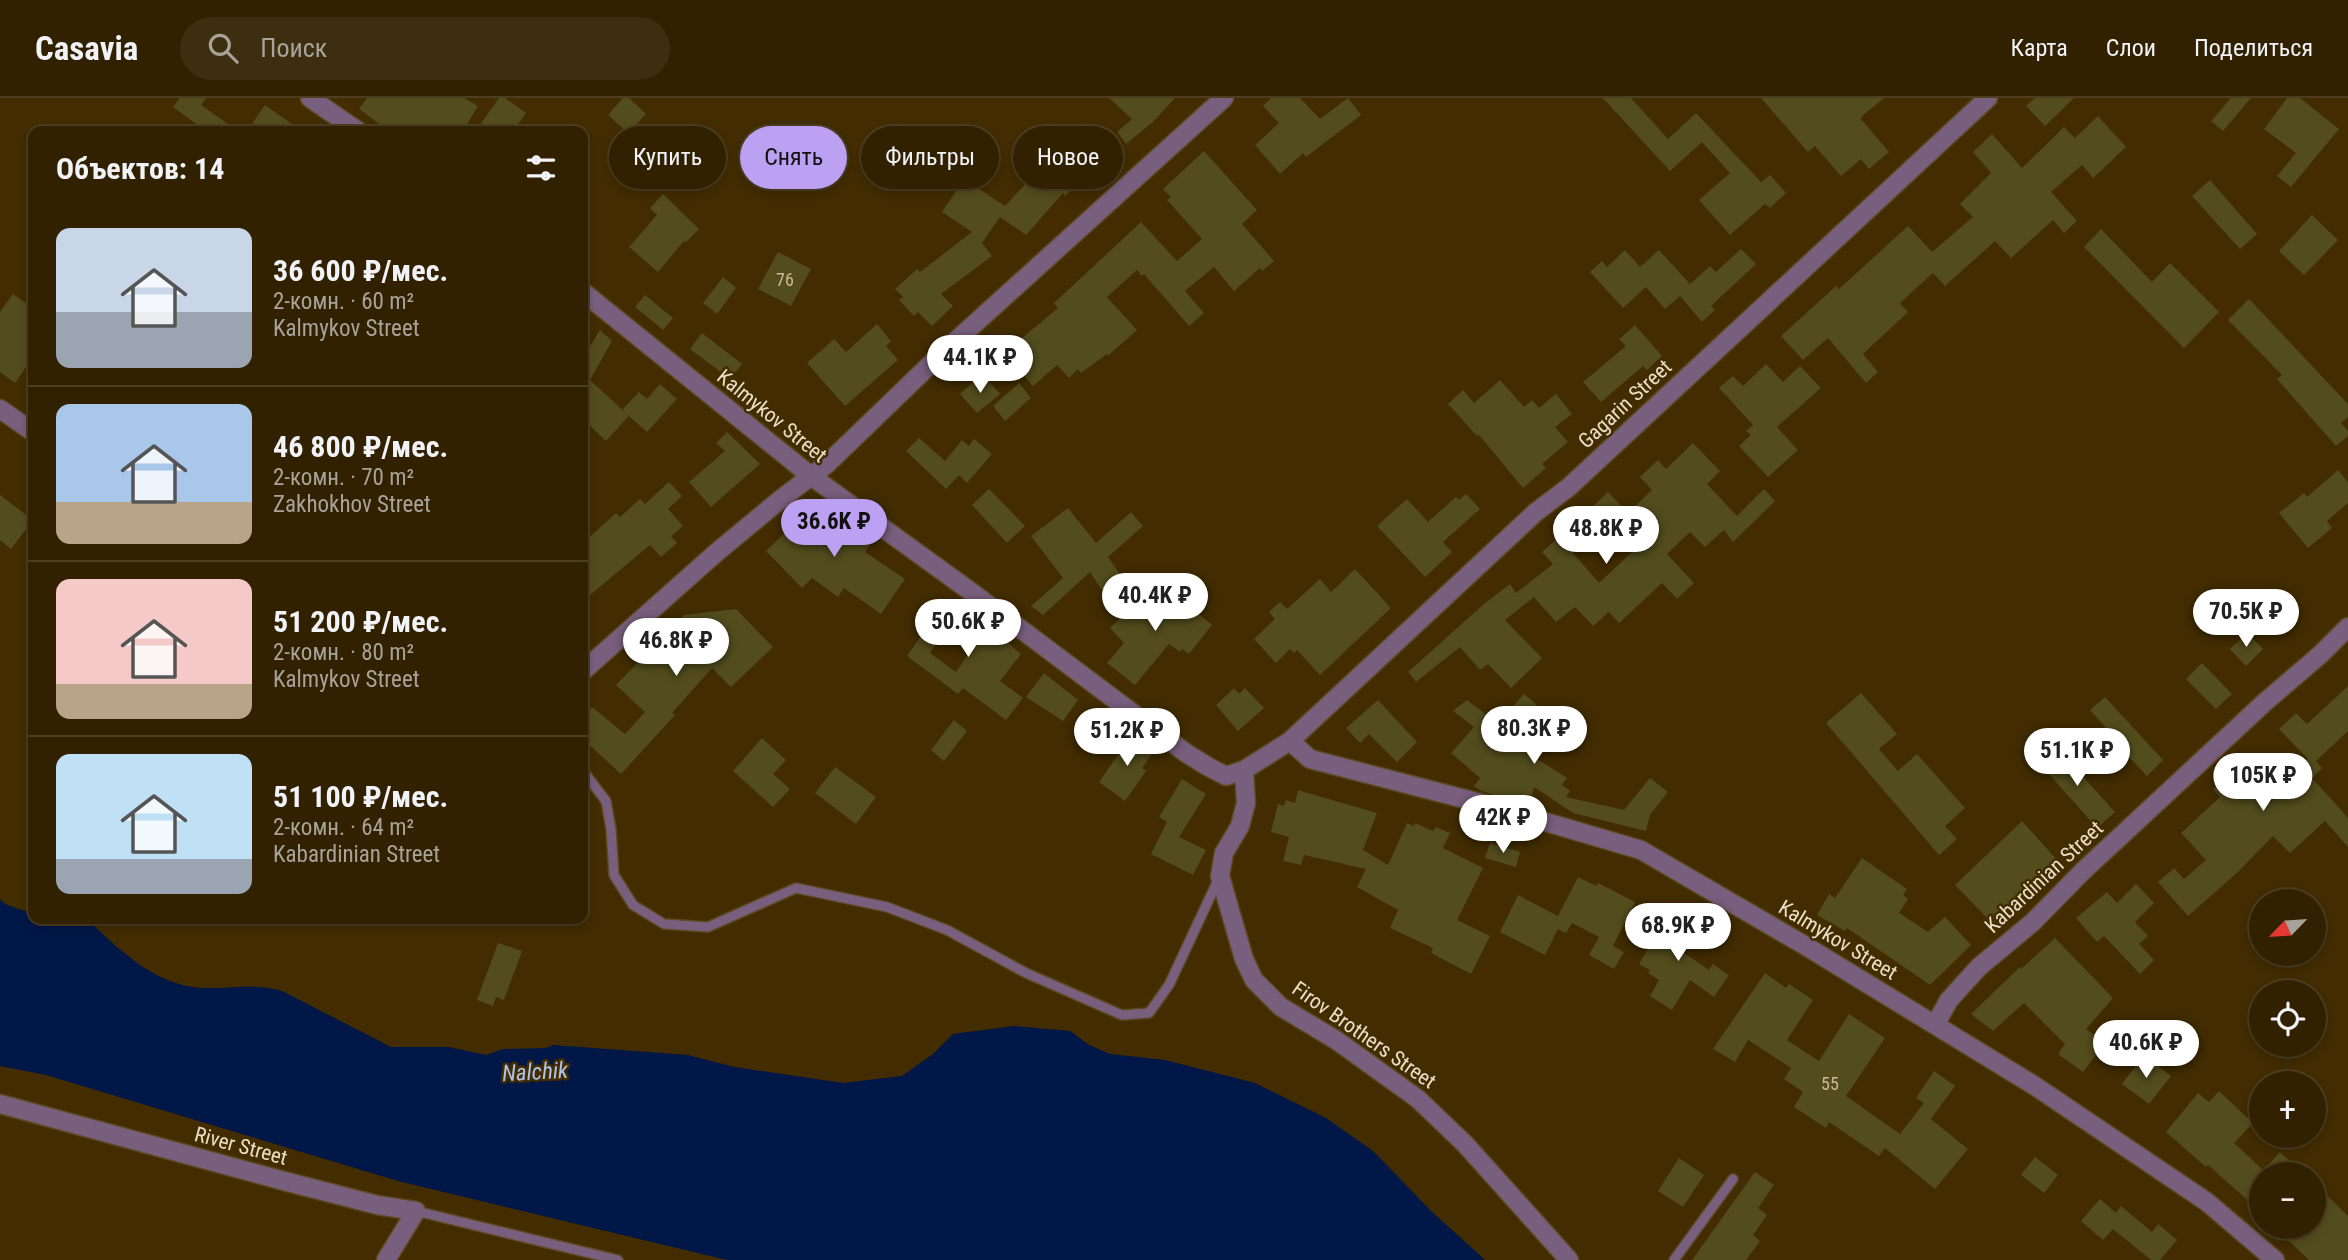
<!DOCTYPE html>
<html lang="ru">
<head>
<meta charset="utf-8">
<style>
	:root { --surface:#322100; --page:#3d2e0f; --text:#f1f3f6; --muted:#a8a399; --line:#4d3e22; --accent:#bca0f2 }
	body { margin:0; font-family:"Roboto Condensed",sans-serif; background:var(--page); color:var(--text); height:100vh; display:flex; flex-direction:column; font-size:26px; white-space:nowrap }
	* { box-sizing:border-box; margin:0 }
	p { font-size:23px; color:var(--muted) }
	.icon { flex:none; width:38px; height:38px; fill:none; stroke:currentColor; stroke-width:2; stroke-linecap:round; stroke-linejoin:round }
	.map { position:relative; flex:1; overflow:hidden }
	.side { position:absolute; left:28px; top:28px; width:560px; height:798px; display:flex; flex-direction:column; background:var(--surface); border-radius:14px; box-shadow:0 4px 10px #0003,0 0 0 2px var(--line) }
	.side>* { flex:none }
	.banner { position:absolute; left:609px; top:28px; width:665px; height:63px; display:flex; gap:14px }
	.needle { width:46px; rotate:245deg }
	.controls { position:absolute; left:2249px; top:791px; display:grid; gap:14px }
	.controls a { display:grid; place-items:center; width:77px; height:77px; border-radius:50%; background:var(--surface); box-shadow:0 4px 10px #0003,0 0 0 2px var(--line); font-size:35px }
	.price { position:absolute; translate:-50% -60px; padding:0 16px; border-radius:24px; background:#fff; color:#222; font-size:23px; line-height:46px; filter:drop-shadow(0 2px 4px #0008) }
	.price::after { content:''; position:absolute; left:50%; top:42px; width:21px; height:16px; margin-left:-10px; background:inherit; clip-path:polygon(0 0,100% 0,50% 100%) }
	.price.active { background:var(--accent); color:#111 }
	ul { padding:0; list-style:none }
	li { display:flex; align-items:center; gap:21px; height:175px; padding:0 28px }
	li+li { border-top:2px solid var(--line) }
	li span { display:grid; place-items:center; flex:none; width:196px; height:140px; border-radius:14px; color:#555 }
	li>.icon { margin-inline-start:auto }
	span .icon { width:84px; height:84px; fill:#fffc; stroke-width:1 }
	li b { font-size:30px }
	h2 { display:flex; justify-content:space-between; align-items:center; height:84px; padding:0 28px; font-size:30px }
	.pill { padding:0 24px; border-radius:32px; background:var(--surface); box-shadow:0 4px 10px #0003,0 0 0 2px var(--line); font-size:24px; line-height:63px }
	.pill.active { background:var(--accent); color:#111 }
	header { display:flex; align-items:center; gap:42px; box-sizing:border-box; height:98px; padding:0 35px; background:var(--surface); border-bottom:2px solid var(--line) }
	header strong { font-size:33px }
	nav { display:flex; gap:38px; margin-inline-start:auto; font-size:24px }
	.search { width:490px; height:63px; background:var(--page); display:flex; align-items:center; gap:18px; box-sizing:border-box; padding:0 24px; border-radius:38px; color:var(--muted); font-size:26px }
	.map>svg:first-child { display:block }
	.water { fill:#001748 }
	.building { fill:#534c1d; fill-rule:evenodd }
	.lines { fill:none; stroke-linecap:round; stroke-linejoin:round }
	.service-casing { stroke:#5d4820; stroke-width:12 }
	.minor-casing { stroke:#5d4820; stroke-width:21 }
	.service { stroke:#785f7d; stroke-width:9 }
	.minor { stroke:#785f7d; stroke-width:18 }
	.labels { text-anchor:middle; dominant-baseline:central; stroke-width:5; stroke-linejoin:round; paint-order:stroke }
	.number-label { font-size:18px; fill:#c5ba9c }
	.street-label { font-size:21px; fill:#ebdec7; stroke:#422c00 }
	.water-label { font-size:23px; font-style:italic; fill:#adc5ec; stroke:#422c00 }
</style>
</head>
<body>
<header>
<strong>Casavia</strong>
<div class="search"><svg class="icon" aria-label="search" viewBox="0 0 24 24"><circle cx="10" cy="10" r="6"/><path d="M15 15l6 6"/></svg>Поиск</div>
<nav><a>Карта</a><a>Слои</a><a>Поделиться</a></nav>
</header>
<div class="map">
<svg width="2348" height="1162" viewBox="0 0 2348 1162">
	<rect width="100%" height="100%" fill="#422c00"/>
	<!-- water -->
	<path class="water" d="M0,801L5,806L24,813L33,809V821H87C118,851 155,887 201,890C229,891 254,885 282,893L391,949H449L486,957L503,951L546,950L553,947L688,957L734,969L843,985L902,978L933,956L953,936L1014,928L1070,933L1089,947L1110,956L1165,962L1255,985L1326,1020L1373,1053L1431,1113L1485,1162H727L398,1083L46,977L0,968Z"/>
	<!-- building -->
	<path class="building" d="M180,0H206L201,7L238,33H206L173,9Z
		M367,0H464L478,8L463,33H389L359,11Z
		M499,0H505L526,15L513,33H493L481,25Z
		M623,0H629L646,16L628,35L608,17Z
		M1109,0H1175L1153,24L1126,46L1117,34L1132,21Z
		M1271,0H1300L1320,21L1348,0L1361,17L1306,59L1303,55L1280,76L1255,47L1279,25L1263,8Z
		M1603,0H1631L1668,41L1696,15L1761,84L1770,77L1786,95L1770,110L1765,106L1730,137L1699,102L1730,75L1702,44L1670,73Z
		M1761,0H1884L1862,18L1861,21L1889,54L1869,71L1861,61L1841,78L1815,48L1808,54Z
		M2035,0H2074L2045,28L2026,8Z
		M2231,0H2251L2223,33L2211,23Z
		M2287,0H2300L2339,31L2291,89L2277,78L2296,55L2264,31Z
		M265,7L302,33H247Z
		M2098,18L2126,49L2093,80L2082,67L2051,94L2077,123L2064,135L2053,122L2011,160L1995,143L1945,188L1933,175L1900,205L1908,214L1863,256L1878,274L1866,285L1828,240L1803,262L1781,238L1836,188L1839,191L1908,128L1932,154L1973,119L1960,106L1991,75L1973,54L1992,36L2022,70L2064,29L2075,40Z
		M1204,53L1257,112L1242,126L1274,163L1262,173L1260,170L1234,193L1214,169L1185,193L1204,215L1189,228L1144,176L1142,178L1137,172L1107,199L1137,232L1109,257L1107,256L1081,275L1078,271L1069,280L1057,267L1033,288L1004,255L1058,210L1054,205L1141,124L1177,163L1202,141L1167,102L1171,99L1163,91Z
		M1037,57L1054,72L1058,69L1076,88L1065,98L1063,95L1026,137L1000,119L982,145L992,158L941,196L953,208L932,228L918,214L914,218L899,202L903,199L895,191L917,171L920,174L972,134L942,114L964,81L1005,108L1026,85L1018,77Z
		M2210,82L2257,136L2240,151L2192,98Z
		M663,96L699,131L686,144L684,143L658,174L629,149L657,117L650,110Z
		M2312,117L2338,142L2304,177L2279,153Z
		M2101,131L2152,184L2170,165L2219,214L2184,250L2084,149Z
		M1741,151L1756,166L1711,208L1715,212L1702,224L1680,198L1665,211L1646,189L1623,210L1590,174L1602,163L1607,169L1625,152L1640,169L1659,152L1690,186L1710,168L1716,174Z
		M778,154L811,171L791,208L758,191Z
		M723,179L736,190L717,216L703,205Z
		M13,196L33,210V259L15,285L0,274V214Z
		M645,197L673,220L663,232L635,209Z
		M2249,201L2348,306V319L2341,325L2348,333V338L2336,348L2277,281L2282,277L2228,222Z
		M877,226L891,243L886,248L898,262L845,308L807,265L834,241L846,254Z
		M1635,227L1662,258L1647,272L1643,268L1601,304L1583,284L1626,248L1619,241Z
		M600,232L612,243L590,282L629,318L606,343L583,321V260Z
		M702,235L742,266L730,281L690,251Z
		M1766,266L1783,284L1800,268L1821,290L1777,329L1798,352L1768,379L1739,348L1751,337L1746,333L1753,327L1719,290L1733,278L1743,288Z
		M987,281L1000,296L977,315L960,296L973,284L978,289Z
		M1500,282L1524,309L1532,302L1539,310L1556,296L1572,316L1555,329L1568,344L1542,366L1546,370L1523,390L1479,337L1477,338L1448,306L1463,292L1474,305Z
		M1019,285L1031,300L1005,323L993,308Z
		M660,286L677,301L647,334L622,312L639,294L647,301Z
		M727,334L760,366L711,409L689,384L725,353L716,345Z
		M919,340L945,363L962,342L969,348L974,341L992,356L967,385L959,377L946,391L906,353Z
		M1693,345L1720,373L1707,386L1737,418L1764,391L1775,403L1733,444L1724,432L1705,449L1690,434L1667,456L1694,485L1677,501L1662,485L1619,525L1609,514L1593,528L1575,509L1556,524L1534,499L1505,522L1542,560L1511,590L1488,566L1480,572L1460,549L1416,584L1408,574L1484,506L1510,486L1516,495L1553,466L1542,454L1559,439L1599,485L1632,454L1591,410L1608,394L1628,415L1652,392L1640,379L1658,362L1666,371Z
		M2338,372L2348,384V405L2327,423L2332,430L2308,450L2279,415L2304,395L2307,399Z
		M669,384L682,398L668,411L683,428L671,438L677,445L661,459L650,447L590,497L583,489V445L616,415L620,419L640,401L645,406Z
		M989,391L1025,428L1007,445L972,407Z
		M1466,396L1480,411L1443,444L1452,454L1425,479L1377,428L1407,401L1428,424L1456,399L1459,402Z
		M0,397L33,422L11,451L0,442Z
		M817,404L838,426L840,423L871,445L865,454L905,481L881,516L844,490L838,499L812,480L802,490L766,453Z
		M1068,410L1096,445L1131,414L1143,428L1108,459L1123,480L1103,494L1090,474L1043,517L1031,508L1063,480L1031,438Z
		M1355,471L1391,510L1320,577L1297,552L1294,555L1290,551L1276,565L1254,541L1275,521L1269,514L1280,504L1287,511L1320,481L1331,494Z
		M1167,490L1212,527L1189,556L1182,551L1180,554L1169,546L1135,587L1107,565L1124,545L1110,530L1144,497L1153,507Z
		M946,502L996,538L998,536L1021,556L1000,583L1023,600L1006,622L963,590L958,596L907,558ZM949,527L975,546L956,574L930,555Z
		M736,511L773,549L731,589L712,570L672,615L675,617L621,676L583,641V620L592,609L625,636L645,614L616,587L684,517Z
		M2247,535L2263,551L2246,568L2230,551Z
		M2202,565L2232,596L2216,611L2186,581Z
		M1044,575L1078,602L1063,623L1026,599Z
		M2348,588V633L2316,663L2322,670L2312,680L2348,720V749L2325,723L2290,755L2273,738L2238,774L2188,818L2158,784L2174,770L2184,781L2206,762L2181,735L2220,699L2213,691L2224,681L2233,691L2245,679L2270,705L2292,684L2288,679L2308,661L2279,631L2296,615L2307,626Z
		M1234,590L1239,596L1245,590L1264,610L1238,633L1216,607Z
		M1861,595L1897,636L1879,651L1898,673L1917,656L1965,710L1945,728L1957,741L1939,757L1826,625Z
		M1524,596L1537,607L1528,617L1555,638L1537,661L1567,680L1562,687L1570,693L1566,699L1624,712L1650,680L1668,694L1650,717L1646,733L1573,715L1534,689L1529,707L1481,693L1474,688L1480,680L1451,655L1474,629L1453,613L1467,602L1498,626Z
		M2105,599L2163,662L2147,678L2114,644L2116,641L2090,612Z
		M1378,602L1417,644L1397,664L1369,636L1360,645L1346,630Z
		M954,622L967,633L944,663L931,652Z
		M1132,637L1154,653L1142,670L1146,673L1125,703L1099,684Z
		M762,640L786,662L773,676L790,691L773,709L733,673Z
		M2057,650L2115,714L2097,730L2040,666Z
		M835,669L876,699L856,726L815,695Z
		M1182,681L1206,696L1179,739L1206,752L1193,777L1151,756L1167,724L1159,719Z
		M1298,692L1377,715L1363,752L1388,767L1407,725L1414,728L1415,725L1433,733L1436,729L1450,735L1443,750L1483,770L1457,822L1490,838L1471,876L1431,855L1433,850L1390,830L1398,812L1357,789L1366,771L1304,757L1301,767L1283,763L1289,739L1271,734L1278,706L1284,708L1286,702L1295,705Z
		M2022,723L2058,763L1993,826L1955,787Z
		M1490,745L1520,754L1516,769L1485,760Z
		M1862,760L1907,791L1903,797L1908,801L1899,815L1928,834L1945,819L1971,847L1930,887L1847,830L1845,833L1817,817L1829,796L1835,800Z
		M1578,779L1596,788L1598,785L1635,804L1613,848L1624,854L1614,871L1589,857L1599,839L1572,825L1566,835L1558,831L1545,857L1500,834L1518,797L1558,818Z
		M2136,786L2154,805L2135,824L2148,838L2139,846L2154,862L2140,876L2104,838L2097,844L2076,820L2107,794L2117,805Z
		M1670,813L1699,830L1684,855L1709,872L1713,866L1729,877L1714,899L1690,882L1672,912L1650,898L1659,882L1648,875L1650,872L1639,866Z
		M2055,840L2113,900L2086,931L2105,945L2083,974L2058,956L2065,946L2024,905L1993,933L1971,916L2020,869L2021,871Z
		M498,845L522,853L504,902L496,899L493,908L477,902Z
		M1765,875L1786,890L1789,886L1813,902L1787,942L1819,963L1849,916L1885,940L1846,998L1900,1036L1924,1005L1916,1000L1934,973L1955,988L1931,1021L1968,1051L1935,1091L1885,1050L1879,1058L1829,1024L1826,1030L1794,1009L1803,994L1784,981L1791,970L1748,942L1735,964L1713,951Z
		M2144,957L2171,978L2149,1006L2122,986Z
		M2219,993L2253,1025L2234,1045L2261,1070V1075L2280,1054L2304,1076H2261V1114L2208,1067L2206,1069L2166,1034L2198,995L2209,1004Z
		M2035,1059L2058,1077L2044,1095L2021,1077Z
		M1679,1060L1704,1077L1683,1109L1658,1093Z
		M1755,1074L1774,1087L1758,1110L1767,1117L1753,1137L1760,1143L1746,1162H1692Z
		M2314,1085L2348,1118V1162H2309L2274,1129H2314Z
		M2100,1101L2116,1115L2121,1108L2152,1134L2158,1126L2177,1142L2160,1162H2151L2113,1131L2103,1142L2081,1123Z"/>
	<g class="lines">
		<!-- service casing -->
		<g class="service-casing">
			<path id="service" d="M583,673L606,703L611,731L614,777L633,807L664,826L708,829L796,790L887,809L947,832L1026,875L1122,917L1149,915L1169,887L1219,780
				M416,1113L618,1162
				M1674,1162L1733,1081"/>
		</g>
		<!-- minor casing -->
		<g class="minor-casing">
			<path id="minor" d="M310,0L358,33
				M583,194L811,378L970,493L1186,655L1207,668L1226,678L1244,672L1290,643L1536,414L1569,389L1988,0
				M0,311L33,334
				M583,573L717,454L781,401L827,366L939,258L1224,0
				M1290,643L1310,661L1488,707L1641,752L1804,847L2035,988L2207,1104L2275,1162
				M1244,672L1246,705L1240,728L1224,755L1220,778L1244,861L1254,882L1281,909L1336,942L1418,1001L1465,1046L1569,1162
				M1935,927L1949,902L1979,869L2033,824L2083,773L2265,604L2321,556L2348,529
				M0,1006L284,1083L377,1107L416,1113L386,1162"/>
		</g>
		<!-- service -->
		<use href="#service" class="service"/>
		<!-- minor -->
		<use href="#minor" class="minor"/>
	</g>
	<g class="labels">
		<!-- number labels -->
		<g class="number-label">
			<text x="785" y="181">76</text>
			<text x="1830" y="985">55</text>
		</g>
		<!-- street labels -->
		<g class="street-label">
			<text transform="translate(1625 306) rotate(-43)">Gagarin Street</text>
			<text transform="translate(772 318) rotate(39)">Kalmykov Street</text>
			<text transform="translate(2044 779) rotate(-43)">Kabardinian Street</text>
			<text transform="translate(1838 842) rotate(31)">Kalmykov Street</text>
			<text transform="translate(1364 937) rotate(35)">Firov Brothers Street</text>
			<text transform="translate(241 1048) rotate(15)">River Street</text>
		</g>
		<!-- water labels -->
		<g class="water-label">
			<text transform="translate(535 974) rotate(-3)">Nalchik</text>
		</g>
	</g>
</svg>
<div class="controls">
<a><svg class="needle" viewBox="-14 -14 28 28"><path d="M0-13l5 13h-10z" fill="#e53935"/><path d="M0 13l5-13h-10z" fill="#a8a399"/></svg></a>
<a><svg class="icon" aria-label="locate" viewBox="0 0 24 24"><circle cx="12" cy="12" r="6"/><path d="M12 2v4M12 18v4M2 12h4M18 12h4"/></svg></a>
<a>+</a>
<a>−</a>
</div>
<b class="price" style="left:980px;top:297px">44.1K ₽</b>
<b class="price active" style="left:834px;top:461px">36.6K ₽</b>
<b class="price" style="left:1606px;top:468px">48.8K ₽</b>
<b class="price" style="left:1155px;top:535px">40.4K ₽</b>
<b class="price" style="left:2246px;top:551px">70.5K ₽</b>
<b class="price" style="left:968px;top:561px">50.6K ₽</b>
<b class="price" style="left:676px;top:580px">46.8K ₽</b>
<b class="price" style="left:1534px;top:668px">80.3K ₽</b>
<b class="price" style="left:1127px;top:670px">51.2K ₽</b>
<b class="price" style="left:2077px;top:690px">51.1K ₽</b>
<b class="price" style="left:2263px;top:715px">105K ₽</b>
<b class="price" style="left:1503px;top:757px">42K ₽</b>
<b class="price" style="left:1678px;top:865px">68.9K ₽</b>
<b class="price" style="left:2146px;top:982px">40.6K ₽</b>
<div class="banner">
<a class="pill">Купить</a>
<a class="pill active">Снять</a>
<a class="pill">Фильтры</a>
<a class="pill">Новое</a>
</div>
<section class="side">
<h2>Объектов: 14<svg class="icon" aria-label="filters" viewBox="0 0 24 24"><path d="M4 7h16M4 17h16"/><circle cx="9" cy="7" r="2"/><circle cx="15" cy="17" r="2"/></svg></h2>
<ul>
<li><span style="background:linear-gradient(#c9d6e8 60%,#9aa5b1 0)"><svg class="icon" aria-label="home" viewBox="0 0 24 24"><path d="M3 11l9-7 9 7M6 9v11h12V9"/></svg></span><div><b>36 600 ₽/мес.</b><p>2-комн. · 60 m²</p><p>Kalmykov Street</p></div></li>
<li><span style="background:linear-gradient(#a9c7e8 70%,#b9a48a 0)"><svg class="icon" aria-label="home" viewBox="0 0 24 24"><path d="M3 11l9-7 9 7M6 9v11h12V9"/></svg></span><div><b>46 800 ₽/мес.</b><p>2-комн. · 70 m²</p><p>Zakhokhov Street</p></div></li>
<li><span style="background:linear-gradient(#f6c9c9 75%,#b9a48a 0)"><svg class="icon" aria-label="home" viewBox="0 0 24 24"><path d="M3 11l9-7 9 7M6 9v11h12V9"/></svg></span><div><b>51 200 ₽/мес.</b><p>2-комн. · 80 m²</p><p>Kalmykov Street</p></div></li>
<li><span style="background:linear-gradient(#bfe0f5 75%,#9aa5b1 0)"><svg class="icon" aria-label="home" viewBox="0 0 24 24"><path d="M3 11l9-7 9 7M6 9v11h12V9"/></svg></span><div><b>51 100 ₽/мес.</b><p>2-комн. · 64 m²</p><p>Kabardinian Street</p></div></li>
</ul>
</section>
</div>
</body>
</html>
